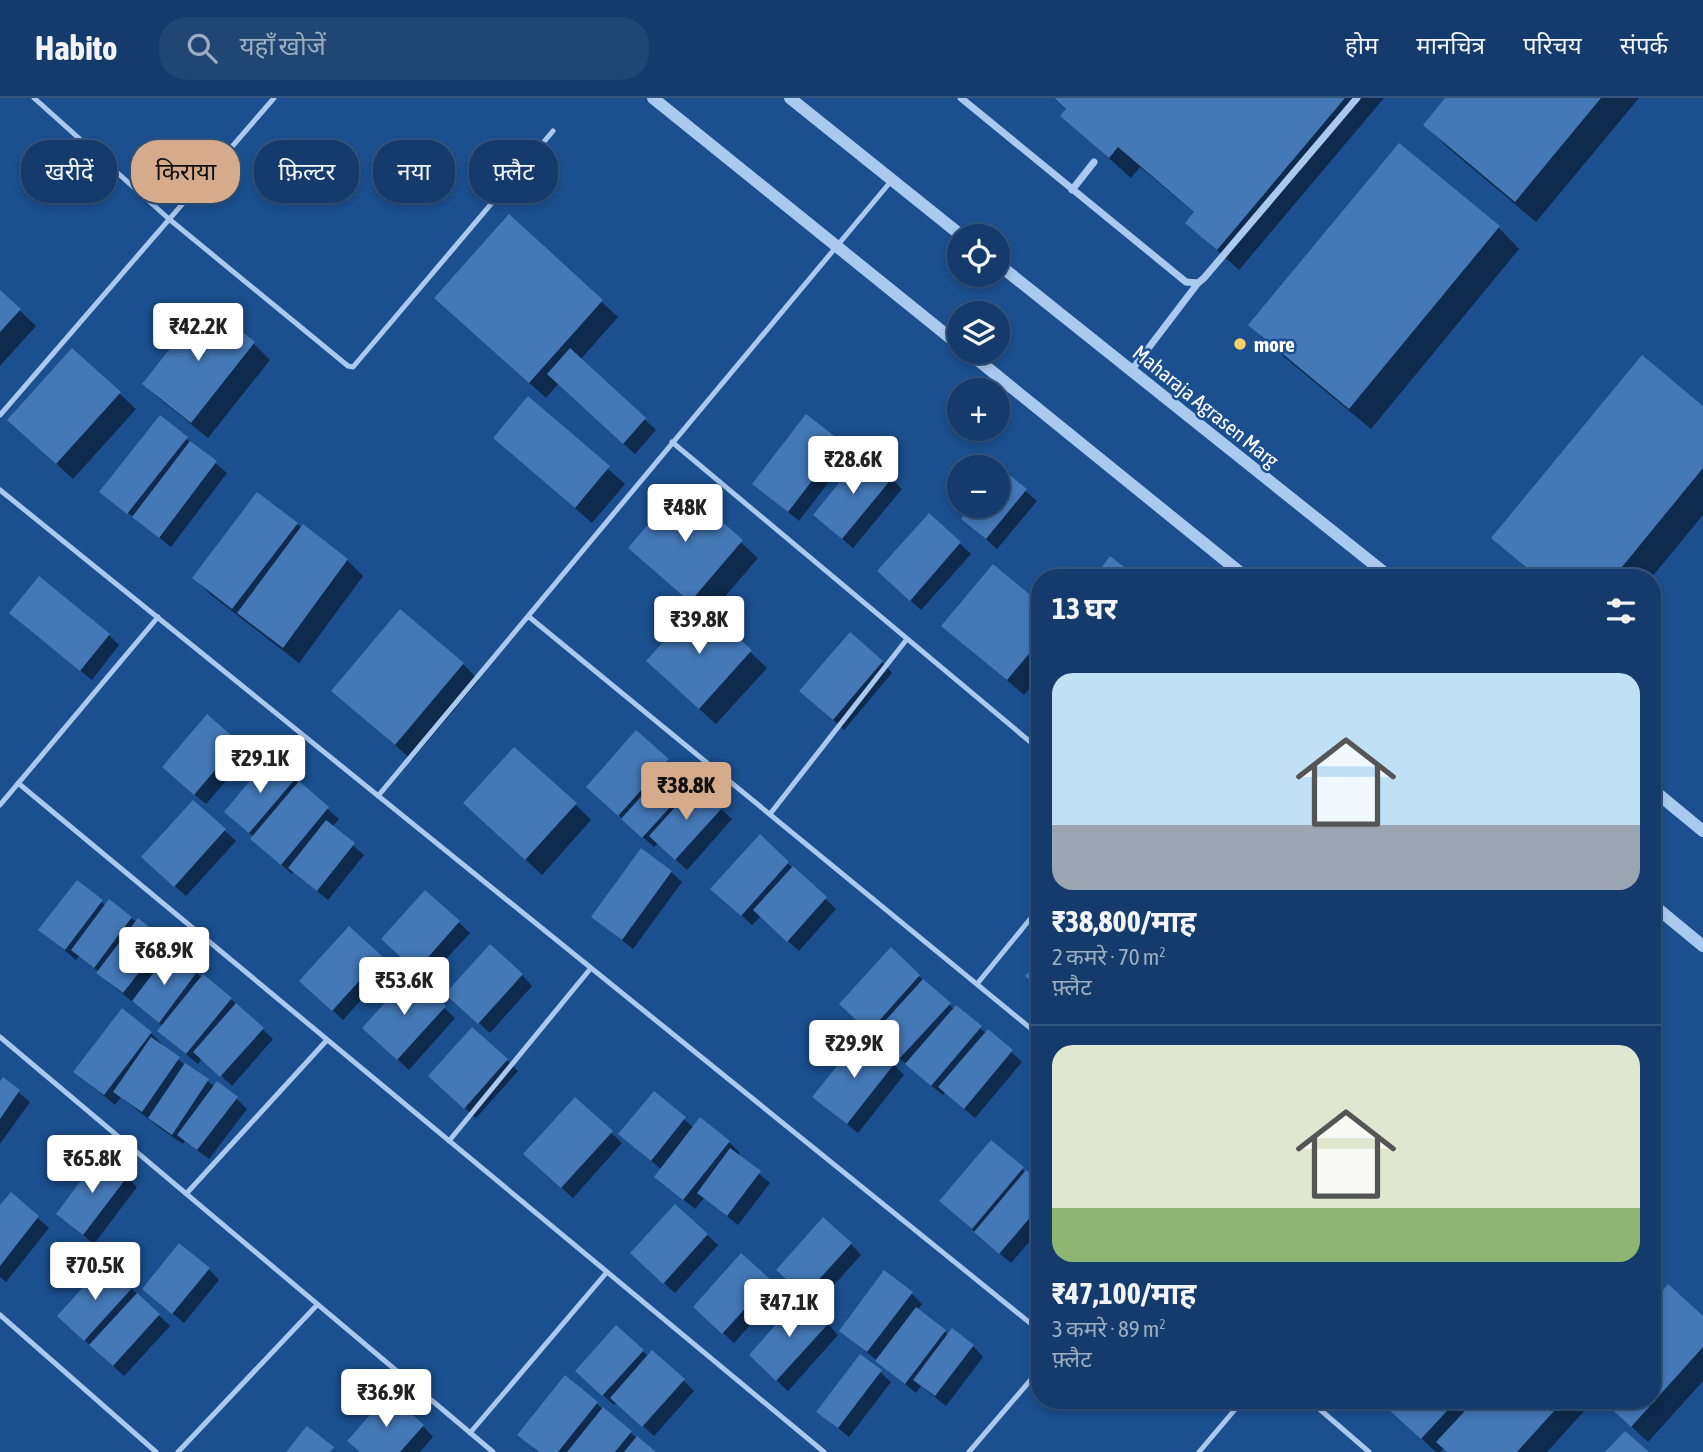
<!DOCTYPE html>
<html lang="hi">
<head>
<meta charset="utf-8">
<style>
	:root { --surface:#143b6b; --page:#214673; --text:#f1f3f6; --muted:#9dadc1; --line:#33557e; --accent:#d6ab8b }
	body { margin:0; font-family:"Asap Condensed","Noto Sans Devanagari",sans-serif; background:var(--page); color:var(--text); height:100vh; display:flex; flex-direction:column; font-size:26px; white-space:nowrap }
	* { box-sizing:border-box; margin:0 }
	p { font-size:23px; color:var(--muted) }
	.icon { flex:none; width:38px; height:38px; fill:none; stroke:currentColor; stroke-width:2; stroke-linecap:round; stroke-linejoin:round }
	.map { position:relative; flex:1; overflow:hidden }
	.side { position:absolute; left:1031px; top:471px; width:630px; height:840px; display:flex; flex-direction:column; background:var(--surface); border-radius:28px; box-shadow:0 4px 10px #0003,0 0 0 2px var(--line) }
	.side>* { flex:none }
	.guide { position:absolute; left:21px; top:42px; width:665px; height:63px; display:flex; gap:14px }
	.buttons { position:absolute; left:947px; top:126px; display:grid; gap:14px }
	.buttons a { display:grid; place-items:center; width:63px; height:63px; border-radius:50%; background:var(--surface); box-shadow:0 4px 10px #0003,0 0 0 2px var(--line); font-size:35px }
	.price { position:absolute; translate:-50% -60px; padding:0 16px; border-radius:7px; background:#fff; color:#222; font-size:23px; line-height:46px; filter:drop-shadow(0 2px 4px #0008) }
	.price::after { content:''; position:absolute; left:50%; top:42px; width:21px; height:16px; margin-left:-10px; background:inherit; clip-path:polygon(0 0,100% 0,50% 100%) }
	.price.selected { background:var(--accent); color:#111 }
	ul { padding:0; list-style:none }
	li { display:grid; align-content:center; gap:14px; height:371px; padding:0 21px }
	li+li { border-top:2px solid var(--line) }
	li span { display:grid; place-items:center; height:217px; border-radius:21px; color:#555 }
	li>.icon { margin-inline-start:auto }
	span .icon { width:126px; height:126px; fill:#fffc; stroke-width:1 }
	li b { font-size:30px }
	h2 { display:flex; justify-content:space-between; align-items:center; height:84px; padding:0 21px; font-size:30px }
	.tag { padding:0 24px; border-radius:28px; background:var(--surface); box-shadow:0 4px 10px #0003,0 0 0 2px var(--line); font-size:24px; line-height:63px }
	.tag.selected { background:var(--accent); color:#111 }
	header { display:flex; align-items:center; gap:42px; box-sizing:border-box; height:98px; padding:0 35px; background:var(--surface); border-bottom:2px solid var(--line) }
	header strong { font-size:33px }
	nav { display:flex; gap:38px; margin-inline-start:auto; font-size:24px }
	.search { width:490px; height:63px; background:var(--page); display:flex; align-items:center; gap:18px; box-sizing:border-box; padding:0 24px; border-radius:28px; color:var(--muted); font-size:26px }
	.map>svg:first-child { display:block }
	.shadow { fill:#0007 }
	.building { fill:#4478b7 }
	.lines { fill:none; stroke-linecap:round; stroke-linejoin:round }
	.service { stroke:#a9c9ee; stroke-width:5 }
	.minor { stroke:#a9c9ee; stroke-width:7 }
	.tertiary { stroke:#a9c9ee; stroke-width:12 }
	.poi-dot { fill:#ffd166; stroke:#1b4f8f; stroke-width:2.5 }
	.labels { text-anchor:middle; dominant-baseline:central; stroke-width:5; stroke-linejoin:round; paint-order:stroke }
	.poi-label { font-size:21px; font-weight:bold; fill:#fff; stroke:#1b4f8f; text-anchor:start }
	.street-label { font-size:21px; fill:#fff; stroke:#1b4f8f }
</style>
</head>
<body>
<header>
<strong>Habito</strong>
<div class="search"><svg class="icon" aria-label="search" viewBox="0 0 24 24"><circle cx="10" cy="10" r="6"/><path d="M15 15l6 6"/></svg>यहाँ खोजें</div>
<nav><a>होम</a><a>मानचित्र</a><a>परिचय</a><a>संपर्क</a></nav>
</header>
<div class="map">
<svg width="1703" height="1354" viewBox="0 0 1703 1354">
	<rect width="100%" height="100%" fill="#1b4f8f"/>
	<!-- shadow -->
	<path class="shadow" d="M1053,0H1384L1239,172L1187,125L1195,115L1140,69L1131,80L1062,18L1067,12Z
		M1447,0H1639L1536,124L1446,48L1425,27Z
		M509,119L618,219L580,262L656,332L635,356L558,286L546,300L453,215Z
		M1498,129L1519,151L1371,331L1271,248L1250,227Z
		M0,194L36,228L0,268Z
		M206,208L254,246L270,262L208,340L161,302L144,286Z
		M72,252L136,311L73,381L26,338Z
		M528,301L625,386L592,425L495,339Z
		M1703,310V417L1651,480H1537L1493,440Z
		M160,319L227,375L171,449L102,394Z
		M841,345L851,355L799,423L755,386Z
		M1002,373L1037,403L997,451L963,421L974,408H998V379Z
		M891,380L902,391L853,450L826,427Z
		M681,390L758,460L710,516L767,570L716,626L664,579L697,510L630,450Z
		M929,417L971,456L921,512L890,484Z
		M297,426L347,462L363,478L299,565L210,496L194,480Z
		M1040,507V578L1024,597L944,528Z
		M22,525L109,537L119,547L92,582Z
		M882,564L892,575L844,632L812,603Z
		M463,566L479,582L412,662L333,593Z
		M636,635L732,721L687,772L658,745L654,749L598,699Z
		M238,645L249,656L206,706L175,680Z
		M271,661L339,721L332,729L364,757L328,802L294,774L292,776L263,751L254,739L237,724Z
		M193,704L236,743L186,798L154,770Z
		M575,706L591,722L542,777L482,721Z
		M760,739L836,811L799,853L761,818L752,827L723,801Z
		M671,774L682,784L633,851L593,819Z
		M77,784L106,808L131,820L163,842L174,853L171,856L231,901L273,941L232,988L202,960L198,966L170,943L163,928L109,885L99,874L79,858L76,862L41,832Z
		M426,794L470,835L427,882L394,852Z
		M891,852L954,911L986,935L988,933L1022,964L975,1020L945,994L943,997L918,977L852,916Z
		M380,859L391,869L343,922L312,893Z
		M522,877L532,888L490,935L458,906Z
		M411,879L455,920L409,972L375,941Z
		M473,931L518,973L476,1020L441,989Z
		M151,935L162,946L160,948L215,989L236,1000L247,1011L209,1061L185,1043L183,1046L161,1031L121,999L115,1007L75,974Z
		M894,967L904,977L858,1035L814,999Z
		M3,982L30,1004L0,1046V986Z
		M654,995L694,1030L701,1022L729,1044L740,1055L737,1058L770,1085L738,1127L704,1100L695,1111L656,1079L662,1072L620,1036Z
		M575,1001L622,1045L573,1100L536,1067Z
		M1022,1071L1040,1085V1131L1011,1165L952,1114Z
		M127,1079L137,1089L94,1146L58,1116Z
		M11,1097L49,1130L6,1184L0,1179V1110Z
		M707,1137L718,1147L675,1195L643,1166Z
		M851,1146L861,1157L816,1207L789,1182Z
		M209,1171L219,1182L184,1225L144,1191Z
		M770,1183L780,1194L734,1245L706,1219Z
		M131,1190L170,1228L124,1278L70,1229Z
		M911,1195L922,1206L917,1212L949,1237L973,1248L983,1259L946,1308L921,1288L916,1295L841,1233Z
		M1652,1207L1703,1220V1283L1648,1344L1603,1302H1652Z
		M828,1226L838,1237L788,1293L761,1268Z
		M616,1229L649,1259L683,1282L694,1293L654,1338L617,1304L614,1307L588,1283Z
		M880,1274L891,1284L849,1339L819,1314Z
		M565,1280L597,1306L653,1354H538L530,1347L519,1337Z
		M1380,1302H1575L1585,1312L1547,1354H1448L1444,1350L1440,1354H1436Z
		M423,1328L433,1339L420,1354H361Z"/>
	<!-- building -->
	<path class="building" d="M1054,0H1345L1217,152L1185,125L1194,114L1118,49L1109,60L1060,18L1066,11Z
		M1445,0H1601L1515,104L1423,27Z
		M1399,45L1500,128L1349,311L1248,227Z
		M509,116L603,202L529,285L434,200Z
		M0,192L21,211L0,234Z
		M206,205L255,244L191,325L142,286Z
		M72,250L121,294L56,366L7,322Z
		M570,250L646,320L623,346L547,276Z
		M1642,257L1703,308V370L1613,480H1539L1491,440Z
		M528,298L610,368L575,410L493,340Z
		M806,316L842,344L788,414L752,386Z
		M160,317L188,339L127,416L99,394Z
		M190,343L217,363L159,440L132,419Z
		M863,355L893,379L842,441L813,417Z
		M1002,371L1027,391L986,441L961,421L971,408H998V376Z
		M681,388L743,442L690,504L628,450Z
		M257,394L298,425L232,511L192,480Z
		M929,415L961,444L910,503L877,473Z
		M303,426L348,461L283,550L237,515Z
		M1110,458L1138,480H1094Z
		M993,466L1040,505V543L1007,582L941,528Z
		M39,478L110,536L80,573L9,515Z
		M699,504L752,552L699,611L646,563Z
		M400,511L464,565L395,647L331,593Z
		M850,534L883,563L833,622L799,593Z
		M207,616L239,644L194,697L162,669Z
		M636,632L669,661L618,718L586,689Z
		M514,649L577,705L525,762L463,705Z
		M270,658L296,680L249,735L224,714Z
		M671,665L692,685L642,740L621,721Z
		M299,683L329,709L281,767L250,741Z
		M696,686L723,709L675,762L649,738Z
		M193,702L226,731L174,789L141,759Z
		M326,722L355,745L317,793L288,770Z
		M760,736L789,764L741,818L710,791Z
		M641,750L672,773L622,842L591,819Z
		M793,768L827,799L787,844L753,812Z
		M77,782L103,802L65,852L38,832Z
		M425,792L460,823L416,873L381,841Z
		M109,801L132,819L94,870L71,852Z
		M138,820L165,841L123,895L96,875Z
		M349,828L382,858L332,913L299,883Z
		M490,846L523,876L478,926L445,896Z
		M891,849L920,877L869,934L839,906Z
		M170,853L197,874L159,925L132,903Z
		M1040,862V891L1025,878Z
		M203,876L232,900L186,956L157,933Z
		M411,876L446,908L397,962L362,930Z
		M923,881L951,905L900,960L873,936Z
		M236,905L264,930L220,979L193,954Z
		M956,907L982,928L931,988L905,966Z
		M122,910L152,934L104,997L73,974Z
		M472,929L508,961L464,1011L428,978Z
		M988,931L1013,952L964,1011L938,989Z
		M861,938L895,965L847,1026L812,999Z
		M151,939L180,959L142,1014L113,994Z
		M185,965L209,981L172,1037L148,1020Z
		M3,979L20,992L0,1021V983Z
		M217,983L238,999L197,1052L177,1037Z
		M654,993L686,1019L651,1063L618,1036Z
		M575,999L613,1033L561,1090L523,1056Z
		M700,1019L730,1043L683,1102L654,1079Z
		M991,1042L1024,1069L972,1131L939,1103Z
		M730,1050L761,1073L727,1118L697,1095Z
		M100,1057L128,1078L83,1137L56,1116Z
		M1026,1072L1040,1083V1108L999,1156L974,1134Z
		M11,1094L39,1118L0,1168V1107Z
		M675,1106L708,1136L663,1186L630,1155Z
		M823,1119L852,1145L804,1198L776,1172Z
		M179,1145L210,1170L172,1216L142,1191Z
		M741,1155L771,1182L722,1236L693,1209Z
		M106,1164L133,1189L84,1243L57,1218Z
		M884,1172L913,1194L867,1254L839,1233Z
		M1668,1186L1703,1218V1249L1631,1329L1602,1302H1652V1205Z
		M137,1195L160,1216L113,1268L89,1247Z
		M800,1199L829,1225L776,1283L749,1257Z
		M916,1209L946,1232L905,1286L875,1263Z
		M616,1227L644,1252L602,1298L575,1273Z
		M952,1230L974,1247L935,1298L913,1282Z
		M652,1252L685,1281L642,1329L610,1300Z
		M860,1256L882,1272L838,1330L816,1314Z
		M565,1277L598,1304L558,1354H539L517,1337Z
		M389,1295L424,1327L400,1354H360L347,1343Z
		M1378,1302H1457L1421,1341Z
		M1475,1302H1564L1517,1354H1447L1436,1344Z
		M603,1309L632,1333L615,1354H567Z
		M307,1328L334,1349L330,1354H286Z
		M1625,1333L1649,1354H1605Z
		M637,1338L656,1354H624Z"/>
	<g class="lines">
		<!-- service -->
		<path class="service" d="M34,0L169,121L348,268L353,269L553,33
			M0,317L274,0
			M672,344L1040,652
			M0,392L1040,1233
			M528,518L1040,938
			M18,685L824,1354
			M378,698L892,82
			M0,707L158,519
			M770,716L907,541
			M977,886L1040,809
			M0,939L493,1354
			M449,1043L591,870
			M186,1096L327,942
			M0,1217L156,1354
			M1309,1302L1369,1354
			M470,1335L607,1174
			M178,1354L317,1207
			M969,1354L1040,1271
			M1199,1354L1243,1302"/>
		<!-- minor -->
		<path class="minor" d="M961,0L1186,184L1198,185
			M1072,92L1094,64
			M1131,273L1198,185L1204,180L1357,0"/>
		<!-- tertiary -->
		<path class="tertiary" d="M653,0L959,247
			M790,0L962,138
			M998,166L1391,480
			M968,254L1247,480
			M1652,691L1703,733
			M1652,806L1703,848"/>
	</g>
	<!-- markers -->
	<circle class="poi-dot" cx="1240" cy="246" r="7"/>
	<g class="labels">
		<!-- poi labels -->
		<g class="poi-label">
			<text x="1254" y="246">more</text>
		</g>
		<!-- street labels -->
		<g class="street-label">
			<text transform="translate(1206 308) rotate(39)">Maharaja Agrasen Marg</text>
		</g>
	</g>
</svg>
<div class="buttons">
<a><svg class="icon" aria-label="locate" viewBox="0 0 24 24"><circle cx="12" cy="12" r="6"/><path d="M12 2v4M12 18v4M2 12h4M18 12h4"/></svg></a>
<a><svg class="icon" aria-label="layers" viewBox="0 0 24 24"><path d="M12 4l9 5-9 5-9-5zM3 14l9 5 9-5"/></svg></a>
<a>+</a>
<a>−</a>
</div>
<b class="price" style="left:198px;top:265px">₹42.2K</b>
<b class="price" style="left:853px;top:398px">₹28.6K</b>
<b class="price" style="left:685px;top:446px">₹48K</b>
<b class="price" style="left:699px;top:558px">₹39.8K</b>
<b class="price" style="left:260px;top:697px">₹29.1K</b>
<b class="price selected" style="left:686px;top:724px">₹38.8K</b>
<b class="price" style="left:164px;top:889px">₹68.9K</b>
<b class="price" style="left:404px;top:919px">₹53.6K</b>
<b class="price" style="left:854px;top:982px">₹29.9K</b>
<b class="price" style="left:92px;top:1097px">₹65.8K</b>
<b class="price" style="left:95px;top:1204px">₹70.5K</b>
<b class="price" style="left:789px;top:1241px">₹47.1K</b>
<b class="price" style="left:386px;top:1331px">₹36.9K</b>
<div class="guide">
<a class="tag">खरीदें</a>
<a class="tag selected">किराया</a>
<a class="tag">फ़िल्टर</a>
<a class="tag">नया</a>
<a class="tag">फ़्लैट</a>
</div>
<section class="side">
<h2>13 घर<svg class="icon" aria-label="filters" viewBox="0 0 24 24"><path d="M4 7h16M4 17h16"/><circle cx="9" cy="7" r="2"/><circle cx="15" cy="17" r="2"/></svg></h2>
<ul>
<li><span style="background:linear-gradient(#bfe0f5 70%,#9aa5b1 0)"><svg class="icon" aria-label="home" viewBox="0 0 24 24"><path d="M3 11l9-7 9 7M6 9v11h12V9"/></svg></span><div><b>₹38,800/माह</b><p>2 कमरे · 70 m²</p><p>फ़्लैट</p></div></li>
<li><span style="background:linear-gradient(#dfe7d0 75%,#8fb573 0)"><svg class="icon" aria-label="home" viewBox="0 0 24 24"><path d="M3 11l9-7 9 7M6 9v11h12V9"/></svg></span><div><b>₹47,100/माह</b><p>3 कमरे · 89 m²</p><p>फ़्लैट</p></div></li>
</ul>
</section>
</div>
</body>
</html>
